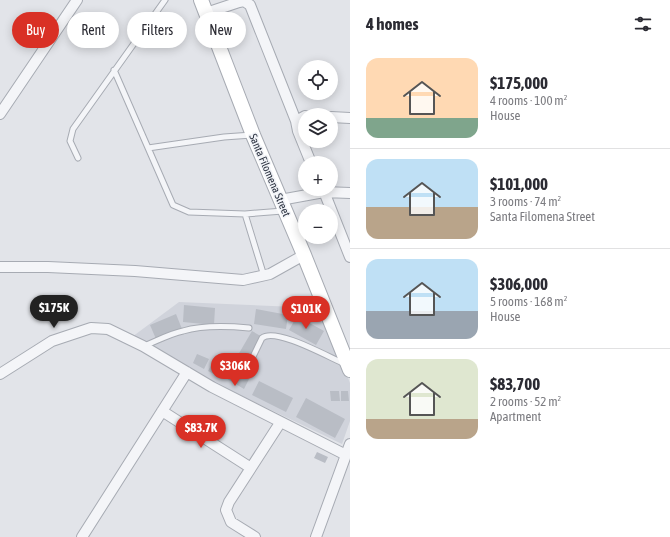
<!DOCTYPE html>
<html lang="en">
<head>
<meta charset="utf-8">
<style>
	:root { --surface:#fff; --page:#f2f2f3; --text:#2b2b33; --muted:#7c7c81; --line:#e1e1e2; --accent:#d93025 }
	body { margin:0; font-family:"Asap Condensed",sans-serif; background:var(--page); color:var(--text); height:100vh; display:flex; flex-direction:column; font-size:15px; white-space:nowrap }
	* { box-sizing:border-box; margin:0 }
	p { font-size:13px; color:var(--muted) }
	.icon { flex:none; width:22px; height:22px; fill:none; stroke:currentColor; stroke-width:2; stroke-linecap:round; stroke-linejoin:round }
	.map { position:relative; flex:1; overflow:hidden }
	.details { display:flex; flex-direction:column; background:var(--surface); width:320px }
	.details>* { flex:none }
	.banner { position:absolute; left:12px; top:12px; width:278px; height:36px; display:flex; gap:8px }
	.tools { position:absolute; left:298px; top:60px; display:grid; gap:8px }
	.tools a { display:grid; place-items:center; width:40px; height:40px; border-radius:50%; background:var(--surface); box-shadow:0 2px 10px #0003; font-size:20px }
	.price { position:absolute; translate:-50% -34px; padding:0 9px; border-radius:14px; background:var(--accent); color:#fff; font-size:13px; line-height:26px; filter:drop-shadow(0 1px 2px #0008) }
	.price::after { content:''; position:absolute; left:50%; top:24px; width:12px; height:9px; margin-left:-6px; background:inherit; clip-path:polygon(0 0,100% 0,50% 100%) }
	.price.selected { background:#222; color:#fff }
	ul { padding:0; list-style:none }
	li { display:flex; align-items:center; gap:12px; height:100px; padding:0 16px }
	li+li { border-top:1px solid var(--line) }
	li span { display:grid; place-items:center; flex:none; width:112px; height:80px; border-radius:12px; color:#555 }
	li>.icon { margin-inline-start:auto }
	span .icon { width:48px; height:48px; fill:#fffc; stroke-width:1 }
	li b { font-size:17px }
	h2 { display:flex; justify-content:space-between; align-items:center; height:48px; padding:0 16px; font-size:17px }
	.chip { padding:0 14px; border-radius:18px; background:var(--surface); box-shadow:0 2px 10px #0003; font-size:14px; line-height:36px }
	.chip.selected { background:var(--accent); color:#fff }
	main { display:flex; flex:1; min-height:0 }
	.map>svg:first-child { display:block }
	.built { fill:#d0d3db }
	.building { fill:#b9bdc5 }
	.lines { fill:none; stroke-linecap:round; stroke-linejoin:round }
	.lane-casing { stroke:#a7abb3; stroke-width:7 }
	.street-casing { stroke:#a7abb3; stroke-width:12 }
	.secondary-casing { stroke:#a7abb3; stroke-width:16 }
	.lane { stroke:#f4f5f8; stroke-width:5 }
	.street { stroke:#f4f5f8; stroke-width:10 }
	.secondary { stroke:#fff; stroke-width:14 }
	.labels { text-anchor:middle; dominant-baseline:central; stroke-width:3; stroke-linejoin:round; paint-order:stroke }
	.street-label { font-size:11px; fill:#2b3240; stroke:#f1f3f7 }
</style>
</head>
<body>
<main>
<div class="map">
<svg width="350" height="537" viewBox="0 0 350 537">
	<rect width="100%" height="100%" fill="#e2e4e9"/>
	<!-- built -->
	<path class="built" d="M179,302L321,308L350,383V421L342,444L209,380L178,361L132,337Z"/>
	<!-- building -->
	<path class="building" d="M184,305L215,308L214,325L183,322Z
		M256,309L288,315L286,329L254,324Z
		M176,314L182,329L156,339L150,325Z
		M297,316L324,331L316,345L289,330Z
		M252,331L264,338L243,374L231,367Z
		M197,354L209,359L204,369L193,363Z
		M214,360L224,365L218,376L208,371Z
		M229,368L249,379L244,389L224,377Z
		M259,381L293,398L286,412L252,395Z
		M330,391H339L340,401H331Z
		M341,391H348L349,401H341Z
		M306,398L345,419L335,438L296,417Z
		M317,452L328,457L325,463L314,458Z"/>
	<g class="lines">
		<!-- lane casing -->
		<g class="lane-casing">
			<path id="lane" d="M114,70L173,205L189,212L245,214L264,276
				M148,148L224,137L252,135
				M78,158L70,141L73,129L165,0
				M245,214L283,211
				M144,346C157,341 169,334 183,331C203,325 228,326 249,328
				M246,371L262,338C276,327 330,358 345,364"/>
		</g>
		<!-- street casing -->
		<g class="street-casing">
			<path id="street" d="M206,13L239,2L244,1L250,5L296,121L298,131L311,163
				M0,114L77,0
				M331,117L350,118
				M296,121L305,116
				M323,189L350,257
				M280,200L324,192L350,193
				M0,267H48L135,271L243,280L270,274L304,255
				M0,374L52,341L91,328L108,329L143,346L212,387L346,455
				M162,411L251,468
				M82,537L187,372
				M255,537L231,522L226,510L229,502L280,423
				M316,537L350,444"/>
		</g>
		<!-- secondary casing -->
		<g class="secondary-casing">
			<path id="secondary" d="M201,0L253,135L304,255L350,370"/>
		</g>
		<!-- lane -->
		<use href="#lane" class="lane"/>
		<!-- street -->
		<use href="#street" class="street"/>
		<!-- secondary -->
		<use href="#secondary" class="secondary"/>
	</g>
	<g class="labels">
		<!-- street labels -->
		<g class="street-label">
			<text transform="translate(270 175) rotate(67)">Santa Filomena Street</text>
		</g>
	</g>
</svg>
<div class="tools">
<a><svg class="icon" aria-label="locate" viewBox="0 0 24 24"><circle cx="12" cy="12" r="6"/><path d="M12 2v4M12 18v4M2 12h4M18 12h4"/></svg></a>
<a><svg class="icon" aria-label="layers" viewBox="0 0 24 24"><path d="M12 4l9 5-9 5-9-5zM3 14l9 5 9-5"/></svg></a>
<a>+</a>
<a>−</a>
</div>
<b class="price selected" style="left:54px;top:329px">$175K</b>
<b class="price" style="left:306px;top:330px">$101K</b>
<b class="price" style="left:235px;top:387px">$306K</b>
<b class="price" style="left:201px;top:449px">$83.7K</b>
<div class="banner">
<a class="chip selected">Buy</a>
<a class="chip">Rent</a>
<a class="chip">Filters</a>
<a class="chip">New</a>
</div>
</div>
<section class="details">
<h2>4 homes<svg class="icon" aria-label="filters" viewBox="0 0 24 24"><path d="M4 7h16M4 17h16"/><circle cx="9" cy="7" r="2"/><circle cx="15" cy="17" r="2"/></svg></h2>
<ul>
<li><span style="background:linear-gradient(#ffd9b3 75%,#7fa58c 0)"><svg class="icon" aria-label="home" viewBox="0 0 24 24"><path d="M3 11l9-7 9 7M6 9v11h12V9"/></svg></span><div><b>$175,000</b><p>4 rooms · 100 m²</p><p>House</p></div></li>
<li><span style="background:linear-gradient(#bfe0f5 60%,#b9a48a 0)"><svg class="icon" aria-label="home" viewBox="0 0 24 24"><path d="M3 11l9-7 9 7M6 9v11h12V9"/></svg></span><div><b>$101,000</b><p>3 rooms · 74 m²</p><p>Santa Filomena Street</p></div></li>
<li><span style="background:linear-gradient(#bfe0f5 65%,#9aa5b1 0)"><svg class="icon" aria-label="home" viewBox="0 0 24 24"><path d="M3 11l9-7 9 7M6 9v11h12V9"/></svg></span><div><b>$306,000</b><p>5 rooms · 168 m²</p><p>House</p></div></li>
<li><span style="background:linear-gradient(#dfe7d0 75%,#b9a48a 0)"><svg class="icon" aria-label="home" viewBox="0 0 24 24"><path d="M3 11l9-7 9 7M6 9v11h12V9"/></svg></span><div><b>$83,700</b><p>2 rooms · 52 m²</p><p>Apartment</p></div></li>
</ul>
</section>
</main>
</body>
</html>
